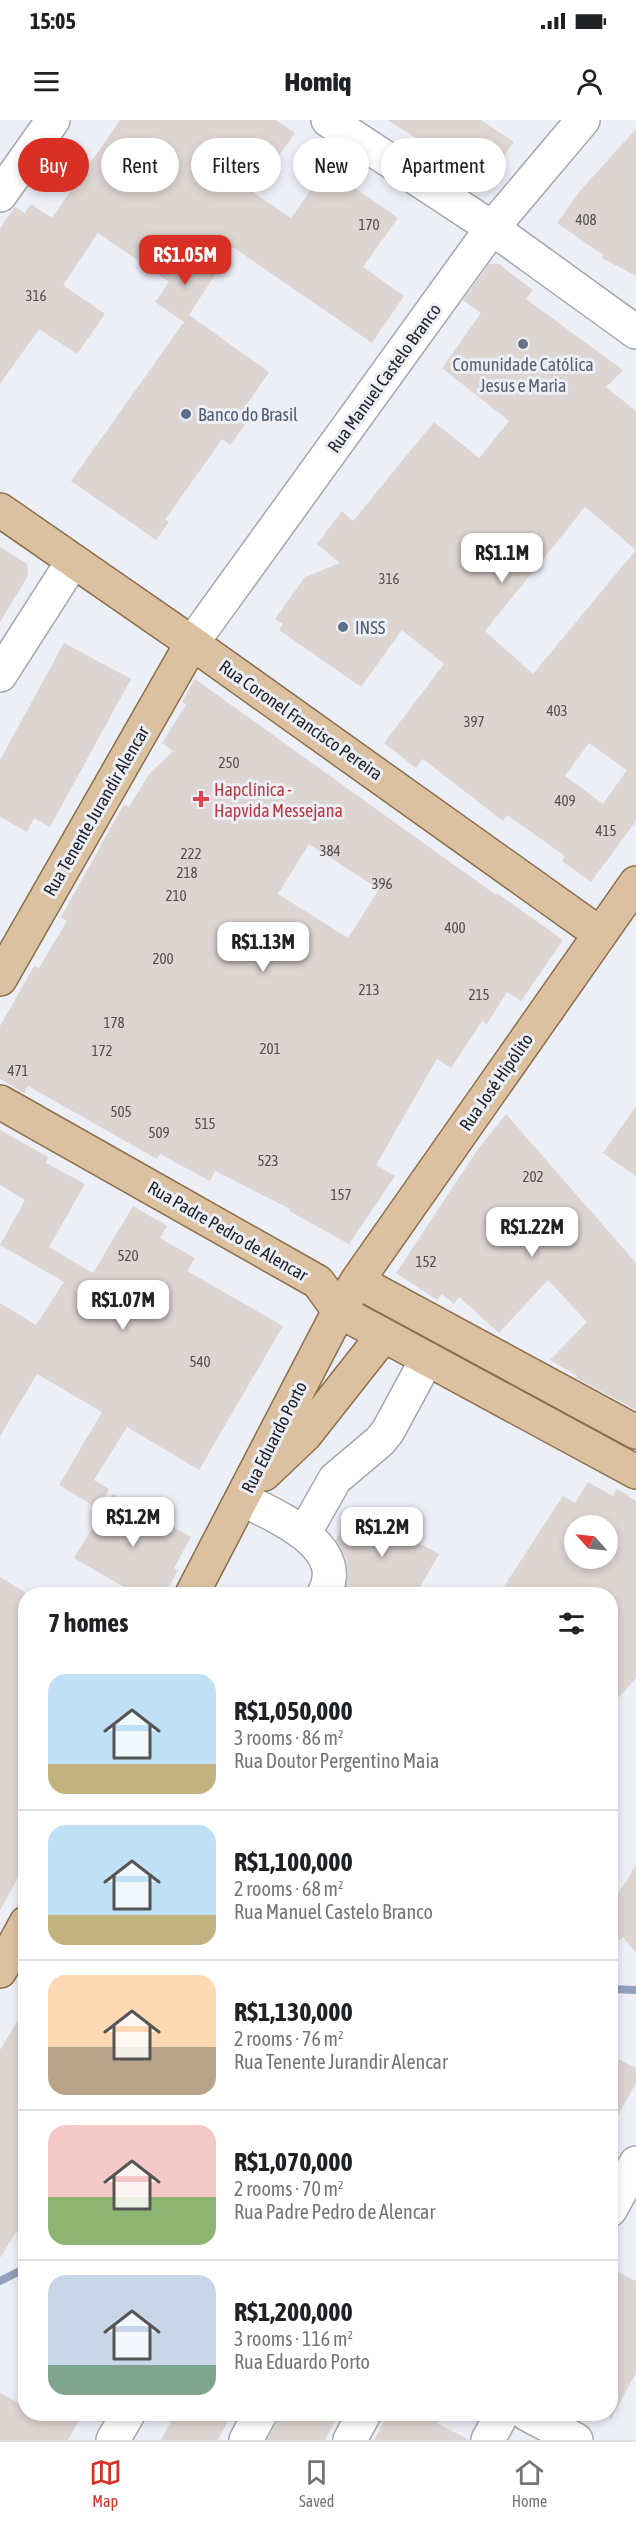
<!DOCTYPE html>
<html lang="en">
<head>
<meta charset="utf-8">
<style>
	:root { --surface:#fff; --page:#f6f6f6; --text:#202124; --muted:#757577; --line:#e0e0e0; --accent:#d93025 }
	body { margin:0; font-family:"Asap Condensed",sans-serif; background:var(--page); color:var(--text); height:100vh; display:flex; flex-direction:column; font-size:22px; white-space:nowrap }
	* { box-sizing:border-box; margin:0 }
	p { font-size:20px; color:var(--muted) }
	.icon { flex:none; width:33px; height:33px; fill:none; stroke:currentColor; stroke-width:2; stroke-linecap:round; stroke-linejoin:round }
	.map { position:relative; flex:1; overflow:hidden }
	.drawer { position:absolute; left:18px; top:1467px; width:600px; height:834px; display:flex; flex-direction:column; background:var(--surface); border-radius:24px; box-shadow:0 3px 9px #0003 }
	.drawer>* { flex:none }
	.top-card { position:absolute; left:18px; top:18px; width:600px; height:54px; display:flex; gap:12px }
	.needle { width:39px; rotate:297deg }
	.tools { position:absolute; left:564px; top:1395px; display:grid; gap:12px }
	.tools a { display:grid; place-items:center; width:54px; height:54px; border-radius:50%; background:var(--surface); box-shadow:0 3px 9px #0003; font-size:30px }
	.price { position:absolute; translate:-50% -51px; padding:0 14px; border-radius:12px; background:#fff; color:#222; font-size:20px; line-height:39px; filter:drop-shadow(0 2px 3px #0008) }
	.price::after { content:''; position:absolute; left:50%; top:36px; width:18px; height:14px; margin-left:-9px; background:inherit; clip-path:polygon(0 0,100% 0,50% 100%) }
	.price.selected { background:var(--accent); color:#fff }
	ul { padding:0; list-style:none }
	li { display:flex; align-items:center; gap:18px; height:150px; padding:0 30px }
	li+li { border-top:2px solid var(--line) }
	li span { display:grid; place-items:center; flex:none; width:168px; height:120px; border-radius:18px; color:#555 }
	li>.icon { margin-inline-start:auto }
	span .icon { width:72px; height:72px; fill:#fffc; stroke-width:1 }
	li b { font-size:26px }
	h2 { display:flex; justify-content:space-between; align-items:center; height:72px; padding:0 30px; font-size:26px }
	.tag { padding:0 21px; border-radius:27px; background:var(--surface); box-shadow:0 3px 9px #0003; font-size:21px; line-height:54px }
	.tag.selected { background:var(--accent); color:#fff }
	.status { display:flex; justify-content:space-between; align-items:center; height:42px; padding:0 30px; background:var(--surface); direction:ltr }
	.status svg { height:16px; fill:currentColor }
	header { display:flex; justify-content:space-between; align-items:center; height:78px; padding:0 30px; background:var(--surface); font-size:27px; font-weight:800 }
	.tab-bar { display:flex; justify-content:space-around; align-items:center; height:84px; border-top:2px solid var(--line); background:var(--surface); font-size:16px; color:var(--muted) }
	.tab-bar a { display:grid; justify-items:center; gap:3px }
	.tab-bar .selected { color:var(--accent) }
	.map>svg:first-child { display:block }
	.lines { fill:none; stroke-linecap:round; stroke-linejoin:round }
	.stream { stroke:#929fba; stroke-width:8 }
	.building { fill:#ddd5d2; fill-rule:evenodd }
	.minor-casing { stroke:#a5a7ae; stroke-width:36 }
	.major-casing { stroke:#8c6f4c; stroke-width:36 }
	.minor { stroke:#fff; stroke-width:33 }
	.major { stroke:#dcc1a0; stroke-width:33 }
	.worship-dot { fill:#6b7280; stroke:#eceff6; stroke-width:2 }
	.service-dot { fill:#5c6f8a; stroke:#eceff6; stroke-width:2 }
	.health-dot { fill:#e0444e; stroke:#eceff6; stroke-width:2 }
	.labels { text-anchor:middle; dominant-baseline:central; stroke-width:6; stroke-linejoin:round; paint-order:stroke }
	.number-label { font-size:15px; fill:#525052 }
	.worship-label { font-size:18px; fill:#5b616d; stroke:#eceff6 }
	.street-label { font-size:18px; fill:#232427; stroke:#eceff6 }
	.service-label { font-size:18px; fill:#4e5e75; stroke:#eceff6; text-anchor:start }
	.health-label { font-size:18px; fill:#be3a42; stroke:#eceff6; text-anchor:start }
</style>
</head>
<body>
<div class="status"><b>15:05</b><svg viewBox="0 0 49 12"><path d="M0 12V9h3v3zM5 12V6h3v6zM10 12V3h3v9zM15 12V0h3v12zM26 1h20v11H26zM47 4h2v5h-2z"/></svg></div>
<header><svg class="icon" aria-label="menu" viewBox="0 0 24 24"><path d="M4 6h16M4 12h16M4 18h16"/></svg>Homiq<svg class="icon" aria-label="person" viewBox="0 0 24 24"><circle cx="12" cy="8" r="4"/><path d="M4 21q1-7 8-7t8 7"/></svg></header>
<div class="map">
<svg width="636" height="2320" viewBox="0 0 636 2320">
	<rect width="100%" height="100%" fill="#eceff6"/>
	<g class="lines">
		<!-- stream -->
		<path class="stream" d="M610,1869L636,1870
			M0,2161L26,2148"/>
	</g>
	<!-- building -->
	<path class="building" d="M120,0H276L295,13L253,72L291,98L326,48L398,98L363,147L404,176L372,223L233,127L189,195L269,252L247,284L256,290L230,325L222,319L165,400L169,402L156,420L71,361L184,202L155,182L169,162L98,113L63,165L105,194L77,234L39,209L0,264V108L15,87L25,93L31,84L52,98Z
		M388,0H481L514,22L482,67L432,33L434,30Z
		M636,9V156L602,138L603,135L557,103L579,72Z
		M489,144H499L533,170L526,179L623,250L606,267L636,291V430L585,387L485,511L533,554L636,430V701L591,762L562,741L565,736L507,695L503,701L423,639L416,648L384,623L444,544L402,510L361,567L279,510L283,504L275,499L305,457L340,443L317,424L342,391L353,401L434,302L479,338L509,301L442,248L481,193L463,180ZM589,623L627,650L603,684L565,656Z
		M0,427L27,444L28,456L0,502Z
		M64,523L131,559L50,707L34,698L27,712L0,697V640Z
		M195,559L496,775L497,773L563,820L521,881L507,872L487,904L482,901L451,948L437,939L376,1045L395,1056L349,1124L289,1091L290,1089L215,1051L210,1061L160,1034L157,1039L28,966L24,973L0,959V906L34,846L39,848L67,801L61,797L124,684L129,687L149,654L173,631L162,623L186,585L182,582ZM309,724L379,769L348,818L278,774Z
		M636,986V1056L603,1033Z
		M506,994L636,1143V1290L576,1258L577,1256L550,1240L587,1202L548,1160L499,1213L459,1177L454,1184L442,1174L437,1180L396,1153L478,1029Z
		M0,1010L48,1037L46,1043L85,1064L49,1127L93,1153L133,1086L167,1106L160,1118L195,1138L187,1151L283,1206L199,1350L127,1307L94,1360L109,1369L99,1389L59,1365L102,1292L37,1254L0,1316V1183L36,1205L64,1162L0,1125L25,1080L0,1065Z
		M588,1362L613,1376L617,1369L636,1381V1558L610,1587V1474H499L563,1376L575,1383ZM574,1406H608V1438H574Z
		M113,1374L191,1417L174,1448L178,1451L164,1474H136L74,1438Z
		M353,1388L439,1434L416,1474H343L348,1454L346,1438L336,1420Z
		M0,1457L26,1473V1742L0,1791Z
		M636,1745V1833L623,1817L610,1828V1787Z
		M26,1887V2117L16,2112L0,2138V1930Z
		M610,1935L636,1948V1963L610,2010Z
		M610,2148L636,2161V2253L610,2300Z
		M0,2273L26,2287V2294H83L68,2320H0Z
		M175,2294H232L218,2320H161Z
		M281,2294H339L325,2320H267Z
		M388,2294H443L437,2303L469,2320H374Z"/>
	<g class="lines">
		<!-- minor casing -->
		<g class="minor-casing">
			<path id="minor" d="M328,0L492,108L636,212
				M0,75L53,0
				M192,523L492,108L583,0
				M0,555L73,441
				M242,1379C275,1396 350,1426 324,1474
				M305,1412L335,1359L380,1321L388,1311L427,1239
				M610,2090L636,2043
				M527,2294L576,2320
				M113,2320L128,2294
				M246,2320L260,2294
				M350,2320L364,2294
				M488,2320L502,2294"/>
		</g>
		<!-- major casing -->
		<g class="major-casing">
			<path id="major" d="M0,390L192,523L600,814
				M0,859L192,523
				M0,982L318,1162L339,1191L636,1352
				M357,1161L636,1312
				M264,1354L305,1315L383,1216
				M192,1474L339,1191L357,1161L636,763
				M0,1851L26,1803"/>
		</g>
		<!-- minor -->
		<use href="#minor" class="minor"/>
		<!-- major -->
		<use href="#major" class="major"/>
	</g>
	<!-- markers -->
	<circle class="worship-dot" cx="523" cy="224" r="6"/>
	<g class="service-dot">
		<circle cx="186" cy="294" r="6"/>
		<circle cx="343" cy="507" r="6"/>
	</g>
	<path class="health-dot" d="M198 670h6v6h6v6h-6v6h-6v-6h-6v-6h6z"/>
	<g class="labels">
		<!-- number labels -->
		<g class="number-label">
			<text x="586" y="99">408</text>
			<text x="369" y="104">170</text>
			<text x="36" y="175">316</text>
			<text x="389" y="458">316</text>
			<text x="557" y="590">403</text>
			<text x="474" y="601">397</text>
			<text x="229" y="642">250</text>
			<text x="565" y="680">409</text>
			<text x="606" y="710">415</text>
			<text x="330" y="730">384</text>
			<text x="191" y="733">222</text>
			<text x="187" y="752">218</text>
			<text x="382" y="763">396</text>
			<text x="176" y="775">210</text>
			<text x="455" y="807">400</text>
			<text x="163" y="838">200</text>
			<text x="369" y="869">213</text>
			<text x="479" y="874">215</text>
			<text x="114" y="902">178</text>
			<text x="270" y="928">201</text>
			<text x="102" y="930">172</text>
			<text x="18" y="950">471</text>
			<text x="121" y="991">505</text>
			<text x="205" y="1003">515</text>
			<text x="159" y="1012">509</text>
			<text x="268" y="1040">523</text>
			<text x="533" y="1056">202</text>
			<text x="341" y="1074">157</text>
			<text x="128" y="1135">520</text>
			<text x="426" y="1141">152</text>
			<text x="200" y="1241">540</text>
		</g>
		<!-- worship labels -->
		<g class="worship-label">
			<text x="523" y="244">Comunidade Católica<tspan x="523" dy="21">Jesus e Maria</tspan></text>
		</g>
		<!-- street labels -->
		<g class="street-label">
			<text transform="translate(384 258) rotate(-54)">Rua Manuel Castelo Branco</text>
			<text transform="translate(301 600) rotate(35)">Rua Coronel Francisco Pereira</text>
			<text transform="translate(96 691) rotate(-60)">Rua Tenente Jurandir Alencar</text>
			<text transform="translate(496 962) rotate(-55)">Rua José Hipólito</text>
			<text transform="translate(228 1111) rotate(30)">Rua Padre Pedro de Alencar</text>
			<text transform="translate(274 1317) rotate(-63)">Rua Eduardo Porto</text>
		</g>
		<!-- service labels -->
		<g class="service-label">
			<text x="198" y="294">Banco do Brasil</text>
			<text x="355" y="507">INSS</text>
		</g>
		<!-- health labels -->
		<g class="health-label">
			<text x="214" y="669">Hapclínica -<tspan x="214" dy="21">Hapvida Messejana</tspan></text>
		</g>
	</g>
</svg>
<div class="tools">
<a><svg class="needle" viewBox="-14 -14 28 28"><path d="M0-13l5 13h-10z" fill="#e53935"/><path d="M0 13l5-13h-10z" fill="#757577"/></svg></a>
</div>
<b class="price selected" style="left:185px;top:166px">R$1.05M</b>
<b class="price" style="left:502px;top:464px">R$1.1M</b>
<b class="price" style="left:263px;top:853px">R$1.13M</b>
<b class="price" style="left:532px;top:1138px">R$1.22M</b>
<b class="price" style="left:123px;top:1211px">R$1.07M</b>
<b class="price" style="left:133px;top:1428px">R$1.2M</b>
<b class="price" style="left:382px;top:1438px">R$1.2M</b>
<div class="top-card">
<a class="tag selected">Buy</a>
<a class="tag">Rent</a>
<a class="tag">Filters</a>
<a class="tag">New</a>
<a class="tag">Apartment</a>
</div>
<section class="drawer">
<h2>7 homes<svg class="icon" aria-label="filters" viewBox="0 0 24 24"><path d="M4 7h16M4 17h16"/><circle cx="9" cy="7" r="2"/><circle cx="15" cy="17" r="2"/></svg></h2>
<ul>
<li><span style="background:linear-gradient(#bfe0f5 75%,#c2b280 0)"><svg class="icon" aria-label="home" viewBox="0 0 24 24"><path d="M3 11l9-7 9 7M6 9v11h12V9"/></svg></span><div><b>R$1,050,000</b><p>3 rooms · 86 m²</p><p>Rua Doutor Pergentino Maia</p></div></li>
<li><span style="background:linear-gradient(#bfe0f5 75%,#c2b280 0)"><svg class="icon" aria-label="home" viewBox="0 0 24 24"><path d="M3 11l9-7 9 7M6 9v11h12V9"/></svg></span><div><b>R$1,100,000</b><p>2 rooms · 68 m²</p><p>Rua Manuel Castelo Branco</p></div></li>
<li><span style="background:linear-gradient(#ffd9b3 60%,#b9a48a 0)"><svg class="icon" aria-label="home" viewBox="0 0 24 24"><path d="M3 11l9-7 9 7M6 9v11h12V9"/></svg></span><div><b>R$1,130,000</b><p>2 rooms · 76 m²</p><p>Rua Tenente Jurandir Alencar</p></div></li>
<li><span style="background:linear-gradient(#f6c9c9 60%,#8fb573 0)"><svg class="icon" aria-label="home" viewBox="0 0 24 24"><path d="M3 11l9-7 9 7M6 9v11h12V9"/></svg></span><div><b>R$1,070,000</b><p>2 rooms · 70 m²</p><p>Rua Padre Pedro de Alencar</p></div></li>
<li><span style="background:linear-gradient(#c9d6e8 75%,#7fa58c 0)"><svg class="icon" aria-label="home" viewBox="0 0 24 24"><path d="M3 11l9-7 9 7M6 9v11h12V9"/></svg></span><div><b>R$1,200,000</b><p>3 rooms · 116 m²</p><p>Rua Eduardo Porto</p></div></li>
</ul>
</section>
</div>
<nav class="tab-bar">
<a class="selected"><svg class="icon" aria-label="map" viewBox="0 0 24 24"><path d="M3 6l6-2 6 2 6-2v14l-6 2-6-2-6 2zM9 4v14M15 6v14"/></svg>Map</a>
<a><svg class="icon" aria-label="saved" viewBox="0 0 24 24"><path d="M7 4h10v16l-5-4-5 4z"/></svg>Saved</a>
<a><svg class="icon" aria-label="home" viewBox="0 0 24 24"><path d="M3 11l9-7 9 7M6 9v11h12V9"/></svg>Home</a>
</nav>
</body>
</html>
